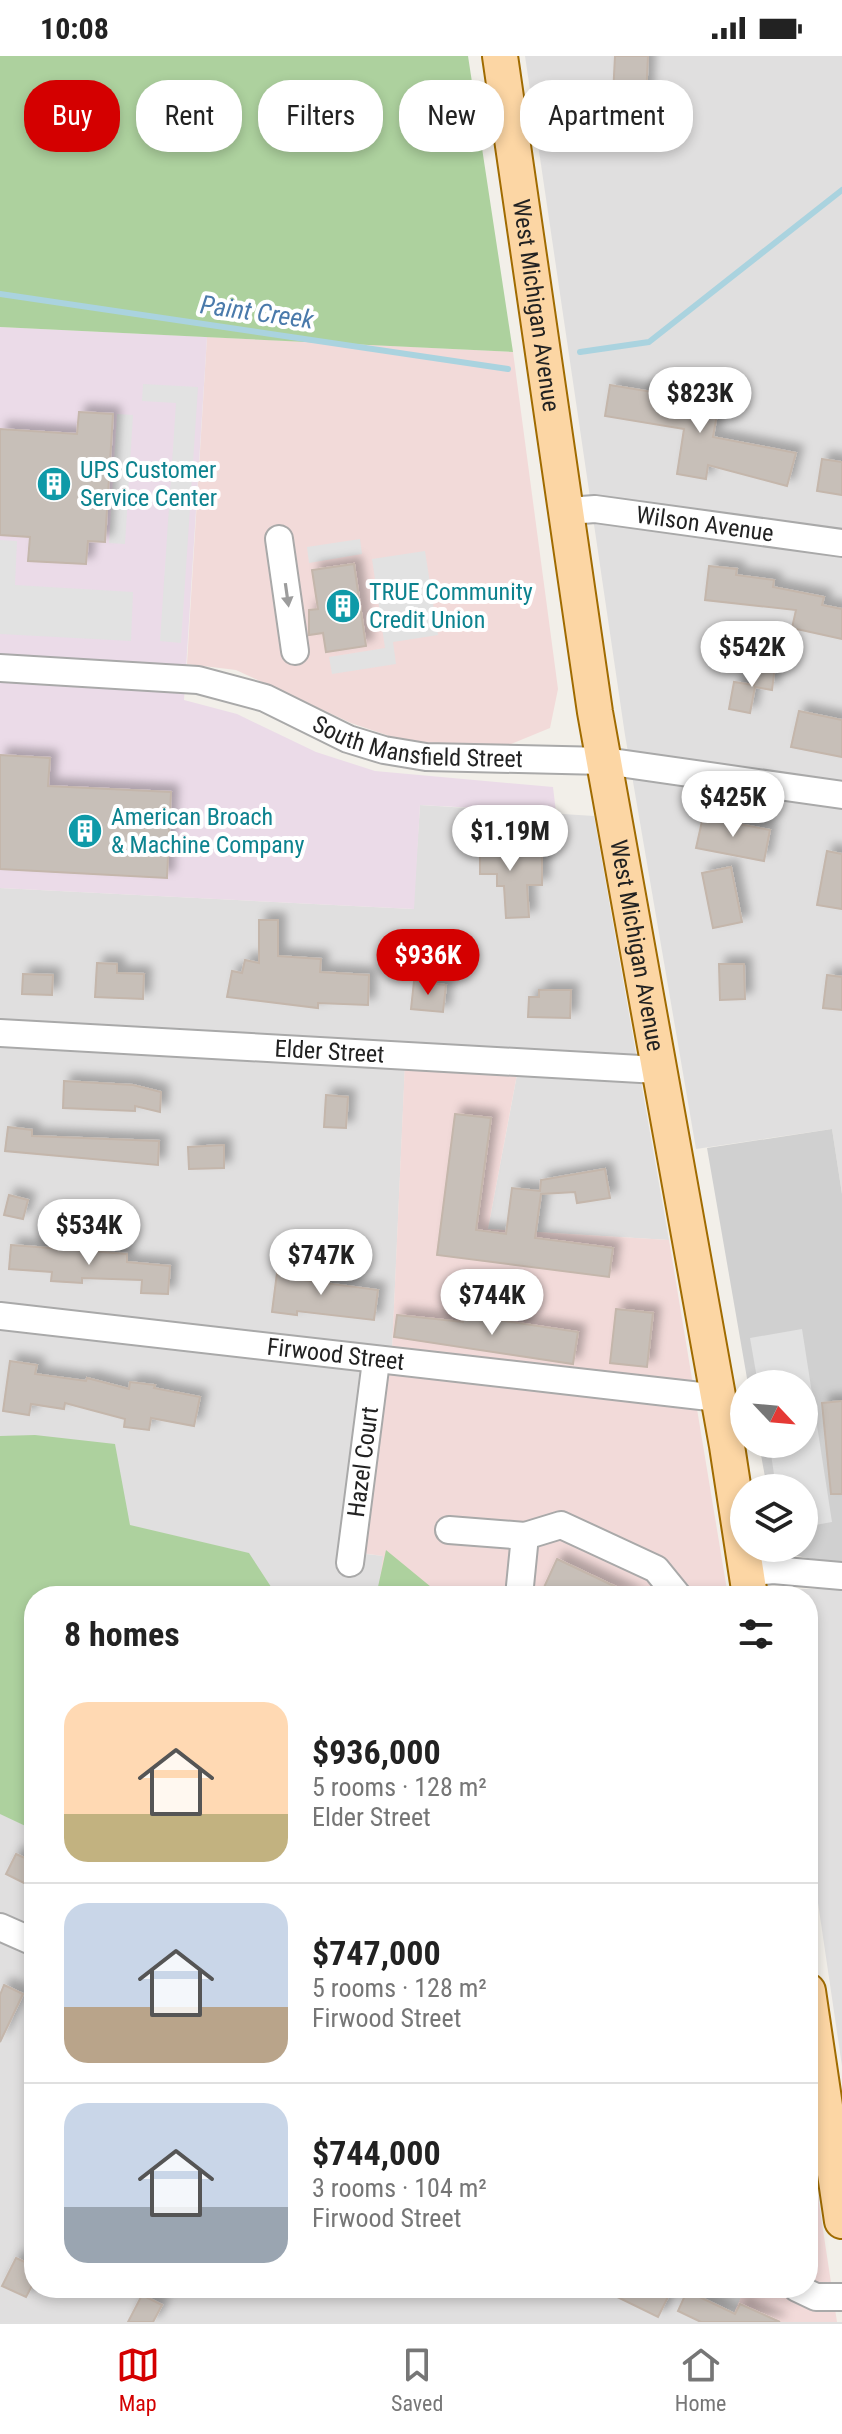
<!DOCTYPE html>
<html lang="en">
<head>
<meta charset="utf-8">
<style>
	:root { --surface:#fff; --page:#f2f2f2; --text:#222; --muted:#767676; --line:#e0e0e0; --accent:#d40000 }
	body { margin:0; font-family:"Roboto Condensed",sans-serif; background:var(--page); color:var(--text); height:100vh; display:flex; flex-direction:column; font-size:30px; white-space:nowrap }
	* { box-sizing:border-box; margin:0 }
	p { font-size:26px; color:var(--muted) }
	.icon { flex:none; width:44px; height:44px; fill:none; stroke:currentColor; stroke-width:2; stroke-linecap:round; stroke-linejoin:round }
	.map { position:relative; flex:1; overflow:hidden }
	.sheet { position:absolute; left:24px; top:1530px; width:794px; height:712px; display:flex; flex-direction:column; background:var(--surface); border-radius:32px; box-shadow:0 4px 12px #0003 }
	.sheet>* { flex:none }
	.hud { position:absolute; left:24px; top:24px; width:794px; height:72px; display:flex; gap:16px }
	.needle { width:52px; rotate:116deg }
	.buttons { position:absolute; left:730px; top:1314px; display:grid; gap:16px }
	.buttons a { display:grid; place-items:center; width:88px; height:88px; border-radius:50%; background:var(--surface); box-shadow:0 4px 12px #0003; font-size:40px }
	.price { position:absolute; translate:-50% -68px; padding:0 18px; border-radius:28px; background:#fff; color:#222; font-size:26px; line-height:52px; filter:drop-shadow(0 2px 4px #0008) }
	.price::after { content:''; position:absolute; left:50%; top:48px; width:24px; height:18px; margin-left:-12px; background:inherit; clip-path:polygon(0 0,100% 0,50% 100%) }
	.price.active { background:var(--accent); color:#fff }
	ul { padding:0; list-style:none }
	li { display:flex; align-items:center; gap:24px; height:200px; padding:0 40px }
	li+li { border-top:2px solid var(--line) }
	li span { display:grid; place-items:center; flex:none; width:224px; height:160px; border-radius:24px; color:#555 }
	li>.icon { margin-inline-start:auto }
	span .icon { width:96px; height:96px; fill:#fffc; stroke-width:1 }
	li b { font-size:34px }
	h2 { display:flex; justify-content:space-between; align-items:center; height:96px; padding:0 40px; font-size:34px }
	.pill { padding:0 28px; border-radius:32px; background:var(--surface); box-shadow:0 4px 12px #0003; font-size:28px; line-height:72px }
	.pill.active { background:var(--accent); color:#fff }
	.status { display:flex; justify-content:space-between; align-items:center; height:56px; padding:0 40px; background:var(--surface); direction:ltr }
	.status svg { height:22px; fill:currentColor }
	.dock { display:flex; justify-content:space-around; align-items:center; height:112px; border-top:2px solid var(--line); background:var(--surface); font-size:22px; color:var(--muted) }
	.dock a { display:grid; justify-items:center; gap:4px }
	.dock .active { color:var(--accent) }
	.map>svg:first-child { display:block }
	.residential { fill:#e0dfdf }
	.commercial { fill:#f2dad9 }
	.industrial { fill:#ebdbe8 }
	.religious { fill:#d0d0d0 }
	.forest { fill:#add19e }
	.parking { fill:#e2e2e2 }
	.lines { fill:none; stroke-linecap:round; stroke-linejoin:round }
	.stream { stroke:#aad3df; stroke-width:6 }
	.building { fill:#c7bfb8; stroke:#c4b6ab; stroke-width:2; filter:url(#shadow) }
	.minor-casing { stroke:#a9a9a9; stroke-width:30 }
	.major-casing { stroke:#a06b00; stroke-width:38 }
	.minor { stroke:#fff; stroke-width:26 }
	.major { stroke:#fcd6a4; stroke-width:34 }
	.oneway { fill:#9c9c9c }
	.labels { text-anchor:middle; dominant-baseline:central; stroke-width:8; stroke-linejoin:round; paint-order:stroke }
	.street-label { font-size:24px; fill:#222; stroke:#fff }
	.culture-label { font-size:24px; fill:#0d838f; stroke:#fff; text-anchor:start }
	.water-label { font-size:26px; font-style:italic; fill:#4a7aab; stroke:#fff }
</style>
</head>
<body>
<div class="status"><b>10:08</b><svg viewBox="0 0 49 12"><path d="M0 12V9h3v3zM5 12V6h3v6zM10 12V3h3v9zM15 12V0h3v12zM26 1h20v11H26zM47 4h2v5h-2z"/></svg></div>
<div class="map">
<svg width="842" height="2266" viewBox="0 0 842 2266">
	<defs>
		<filter id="shadow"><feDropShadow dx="7" dy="-7" stdDeviation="4" flood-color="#0004"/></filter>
	</defs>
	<rect width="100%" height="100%" fill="#f2efe9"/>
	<!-- residential -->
	<path class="residential" d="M525,0H842V1138L832,1073L696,1093L625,679Z
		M420,749L594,760L669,1184L488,1173L522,992L406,988L392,1296L347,1496L384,1500L378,1540H34V2232H745L730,2266H0V832L413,853Z
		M802,1533H842V2010L808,1779V1540H785Z"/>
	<!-- commercial -->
	<path class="commercial" d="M207,281L513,296L558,633L550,672L511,688L419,690L351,667L236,614L187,608Z
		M405,1006L518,1013L488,1173L669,1184L728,1540H378L383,1500L361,1497L386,1325L391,1317Z
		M808,2075L837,2266H730L745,2232H808Z"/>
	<!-- industrial -->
	<path class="industrial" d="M0,271L207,281L184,644L237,658L316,696L375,715L553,731L556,756L420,749L414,853L0,832Z"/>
	<!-- religious -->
	<path class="religious" d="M832,1073L842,1138V1509L778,1496L777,1492H804V1432H767L759,1388H804V1328H748L707,1092Z"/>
	<!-- forest -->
	<path class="forest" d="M0,0H468L513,296L0,271Z
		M35,1379L115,1388L130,1469L249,1497L277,1540H34V1774L0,1758V1380Z
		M386,1494L442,1540H376Z"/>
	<!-- parking -->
	<path class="parking" d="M143,328L198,331L181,587L160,585L176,347L142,345Z
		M117,358L133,359L125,488L109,487Z
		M360,483L362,498L309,507L307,491Z
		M0,484L17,485L15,529L133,536L131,585L0,578Z
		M425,495L438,579L393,586L396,608L332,618L329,601L385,592L372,503Z
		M802,1273L832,1466L804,1471V1432H776L771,1398L802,1392L804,1328H758L750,1282Z"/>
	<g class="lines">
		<!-- stream -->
		<path class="stream" d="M0,238L508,313
			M580,296L649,286L842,134"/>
	</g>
	<!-- building -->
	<path class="building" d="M615,0H648L646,41L613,39Z
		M610,329L719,347L713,381L796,397L787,430L708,409L706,423L677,418L684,373L605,360Z
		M79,356L113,358L105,486L88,485L86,508L28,505L30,481L0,479V373L77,378Z
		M822,403L842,406V439L817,435Z
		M354,508L366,590L326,596L323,577L309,579V554L318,553L312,514Z
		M709,510L737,513L736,519L774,524L773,531L824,541L822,549L842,553V583L792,572L796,554L705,544Z
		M758,607L775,610L772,634L755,631L750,657L729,653L734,626L754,629Z
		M799,655L842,664V701L791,691Z
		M0,699L50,702L48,730L171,736L167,822L0,813Z
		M703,761L770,774L764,805L696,792Z
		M480,776H502V800L542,799V829H527L529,861L506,862L504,830H497V818H480Z
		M827,795L842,798V853L817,849Z
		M731,811L742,866L713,872L702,817Z
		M259,864H278V900L321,903L320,916L369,919L368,949L318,947V952L227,941L232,915L242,917L245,904L259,907Z
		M97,907L117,908V917L144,918L143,943L95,941Z
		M719,908H744L745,943L720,944Z
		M23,918L53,919L52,939L22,938Z
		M827,919L842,921V954L823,952Z
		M414,925L446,929L443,956L411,953Z
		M539,934H571L570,962L528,961L529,941H539Z
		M64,1025L133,1029L161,1036L160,1056L135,1050V1055L63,1052Z
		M326,1039L348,1041L346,1072L324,1071Z
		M455,1058L491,1062L476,1174L506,1178L512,1132L540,1135L541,1124L605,1113L610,1142L577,1147L575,1136L541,1138L535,1182L613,1192L609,1221L437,1199Z
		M8,1071L32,1074V1080L159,1085L158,1109L5,1095Z
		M224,1089V1112L189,1113L188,1091Z
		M9,1139L28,1144L23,1163L4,1159Z
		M11,1189L127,1198V1206L170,1210L168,1238L141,1237L142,1224L82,1222V1227L51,1225L52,1216L9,1213Z
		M278,1209L303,1213L302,1224L378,1234L374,1264L297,1255V1259L272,1256Z
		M616,1253L653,1257L647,1311L610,1307Z
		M397,1259L463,1266L464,1259L578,1276L573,1308L394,1281Z
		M10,1305L37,1309L35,1318L86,1325L87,1322L129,1333L130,1326L155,1329L154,1332L200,1341L194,1370L151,1362L149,1374L124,1371L125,1363L65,1347L64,1353L31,1348L29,1359L3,1355Z
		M842,1345V1438H831L822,1347Z
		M557,1503L635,1540H540Z
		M16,1798L34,1806L30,1830L6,1818Z
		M4,1929L23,1938L0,1986V1939Z
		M16,2202L34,2210V2226L26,2241L2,2230Z
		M599,2232H654L669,2239L658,2261Z
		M687,2235L735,2258L740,2248L780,2266H701L678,2255Z
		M142,2239L162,2249L153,2266H128Z"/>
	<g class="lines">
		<!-- minor casing -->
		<g class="minor-casing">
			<g id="minor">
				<path id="s1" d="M568,455L595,453L842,487"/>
				<path d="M279,483L295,595"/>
				<path id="s2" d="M0,612L198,624L265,642L348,683L384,694L426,701L605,705L842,739"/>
				<path id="s3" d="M0,977L658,1014"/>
				<path id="s4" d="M0,1260L718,1342"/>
				<path d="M449,1474L525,1480"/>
				<path id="s5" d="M350,1507L376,1305"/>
				<path d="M746,1517L773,1514L842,1520"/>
				<path d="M519,1540L525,1480L561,1469L656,1513L678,1540"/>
				<path d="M0,1871L34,1886"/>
				<path d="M797,2232L816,2241H842"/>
			</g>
		</g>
		<!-- major casing -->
		<g class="major-casing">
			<g id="major">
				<path id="s6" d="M500,0L595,656L727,1390L750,1540"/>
				<path d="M808,1935L842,2165"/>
			</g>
		</g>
		<!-- minor -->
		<use href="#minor" class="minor"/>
		<!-- major -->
		<use href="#major" class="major"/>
	</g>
	<!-- one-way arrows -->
	<defs><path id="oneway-solid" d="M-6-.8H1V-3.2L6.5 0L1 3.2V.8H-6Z" transform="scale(2)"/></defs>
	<use class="oneway" href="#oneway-solid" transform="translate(287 539) rotate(82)"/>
	<!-- icons -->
	<defs>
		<g id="building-disc" transform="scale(1.8)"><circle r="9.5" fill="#0f9aa8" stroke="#fff"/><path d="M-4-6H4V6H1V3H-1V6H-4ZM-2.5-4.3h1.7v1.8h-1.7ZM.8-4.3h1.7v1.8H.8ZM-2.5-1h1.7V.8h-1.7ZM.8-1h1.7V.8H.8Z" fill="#fff"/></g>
	</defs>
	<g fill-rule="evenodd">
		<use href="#building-disc" x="54" y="428"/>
		<use href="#building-disc" x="343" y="550"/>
		<use href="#building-disc" x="85" y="775"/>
	</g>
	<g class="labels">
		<!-- street labels -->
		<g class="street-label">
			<text stroke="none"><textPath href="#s6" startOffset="252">West Michigan Avenue</textPath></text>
			<text stroke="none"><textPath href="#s1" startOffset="138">Wilson Avenue</textPath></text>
			<text stroke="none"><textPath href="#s2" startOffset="430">South Mansfield Street</textPath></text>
			<text stroke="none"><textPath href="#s6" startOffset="900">West Michigan Avenue</textPath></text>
			<text stroke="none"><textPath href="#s3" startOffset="330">Elder Street</textPath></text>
			<text stroke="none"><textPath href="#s4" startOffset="338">Firwood Street</textPath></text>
			<text stroke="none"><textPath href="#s5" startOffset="102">Hazel Court</textPath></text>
		</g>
		<!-- culture labels -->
		<g class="culture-label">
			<text x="80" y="414">UPS Customer<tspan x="80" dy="28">Service Center</tspan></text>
			<text x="369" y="536">TRUE Community<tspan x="369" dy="28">Credit Union</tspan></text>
			<text x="111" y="761">American Broach<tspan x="111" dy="28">&amp; Machine Company</tspan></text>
		</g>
		<!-- water labels -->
		<g class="water-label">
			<text transform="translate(257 256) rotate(8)">Paint Creek</text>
		</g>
	</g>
</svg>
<div class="buttons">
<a><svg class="needle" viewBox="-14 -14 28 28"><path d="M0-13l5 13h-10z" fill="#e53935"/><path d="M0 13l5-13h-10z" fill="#767676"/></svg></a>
<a><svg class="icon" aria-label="layers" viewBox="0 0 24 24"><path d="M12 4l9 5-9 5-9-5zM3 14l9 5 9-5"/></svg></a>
</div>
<b class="price" style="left:700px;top:379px">$823K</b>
<b class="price" style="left:752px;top:633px">$542K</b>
<b class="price" style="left:733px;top:783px">$425K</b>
<b class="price" style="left:510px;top:817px">$1.19M</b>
<b class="price active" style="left:428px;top:941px">$936K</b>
<b class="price" style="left:89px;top:1211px">$534K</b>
<b class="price" style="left:321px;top:1241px">$747K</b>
<b class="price" style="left:492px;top:1281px">$744K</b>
<div class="hud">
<a class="pill active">Buy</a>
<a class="pill">Rent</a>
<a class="pill">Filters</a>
<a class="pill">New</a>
<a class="pill">Apartment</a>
</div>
<section class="sheet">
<h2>8 homes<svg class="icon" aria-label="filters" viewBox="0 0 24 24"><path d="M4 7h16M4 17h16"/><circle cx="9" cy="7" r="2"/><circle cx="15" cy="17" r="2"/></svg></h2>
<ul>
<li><span style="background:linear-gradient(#ffd9b3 70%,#c2b280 0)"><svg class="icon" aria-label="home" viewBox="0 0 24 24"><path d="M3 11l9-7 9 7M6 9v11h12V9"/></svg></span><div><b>$936,000</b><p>5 rooms · 128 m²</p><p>Elder Street</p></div></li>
<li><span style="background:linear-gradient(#c9d6e8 65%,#b9a48a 0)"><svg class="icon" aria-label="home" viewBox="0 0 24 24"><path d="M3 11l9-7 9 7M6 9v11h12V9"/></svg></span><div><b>$747,000</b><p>5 rooms · 128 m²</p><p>Firwood Street</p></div></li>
<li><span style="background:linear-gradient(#c9d6e8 65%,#9aa5b1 0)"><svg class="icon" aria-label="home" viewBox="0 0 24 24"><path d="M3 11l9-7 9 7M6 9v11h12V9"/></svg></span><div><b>$744,000</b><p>3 rooms · 104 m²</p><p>Firwood Street</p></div></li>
</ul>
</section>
</div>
<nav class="dock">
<a class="active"><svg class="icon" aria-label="map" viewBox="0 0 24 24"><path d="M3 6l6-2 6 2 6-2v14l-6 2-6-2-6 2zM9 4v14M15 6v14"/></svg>Map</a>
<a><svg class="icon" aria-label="saved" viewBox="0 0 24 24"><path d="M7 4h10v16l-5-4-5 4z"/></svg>Saved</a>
<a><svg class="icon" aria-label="home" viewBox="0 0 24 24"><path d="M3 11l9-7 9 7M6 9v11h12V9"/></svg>Home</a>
</nav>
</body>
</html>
